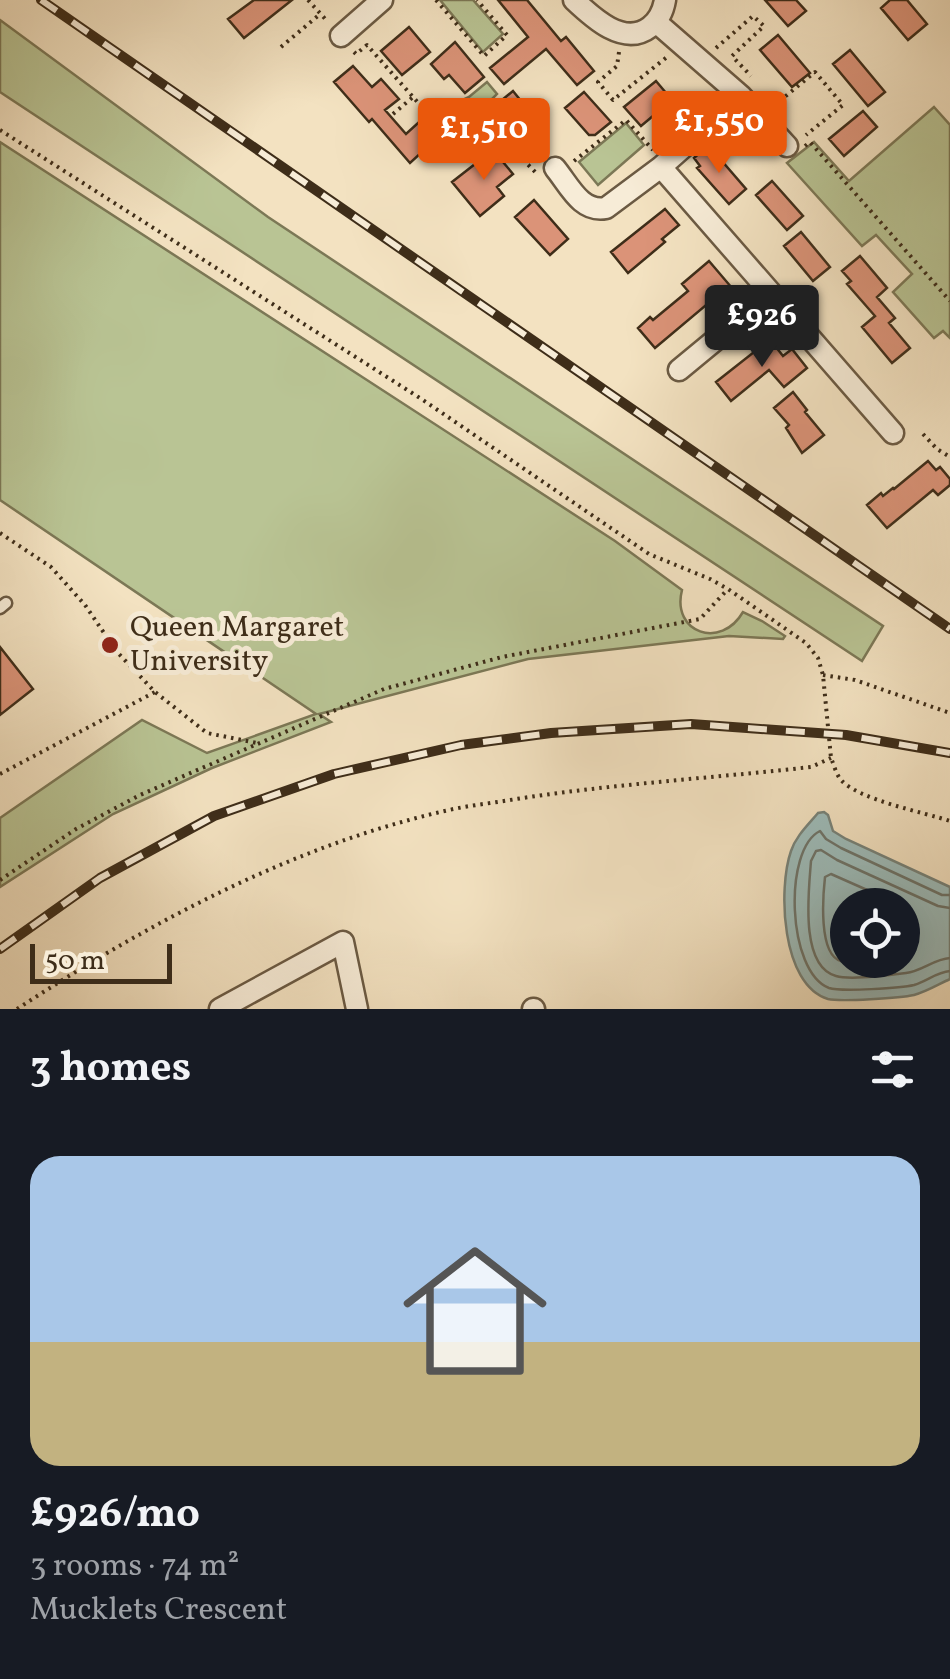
<!DOCTYPE html>
<html lang="en">
<head>
<meta charset="utf-8">
<style>
	:root { --surface:#171b24; --page:#20242c; --text:#f1f3f6; --muted:#9ea1a6; --accent:#ea580c }
	body { margin:0; font-family:Vollkorn,serif; background:var(--page); color:var(--text); height:100vh; display:flex; flex-direction:column; font-size:38px; white-space:nowrap }
	* { box-sizing:border-box; margin:0 }
	p { font-size:32px; color:var(--muted) }
	.icon { flex:none; width:55px; height:55px; fill:none; stroke:currentColor; stroke-width:2; stroke-linecap:round; stroke-linejoin:round }
	.map { position:relative; height:1009px; overflow:hidden }
	.side { display:flex; flex-direction:column; background:var(--surface); flex:1 }
	.side>* { flex:none }
	.tools { position:absolute; left:830px; top:888px; display:grid; gap:20px }
	.tools a { display:grid; place-items:center; width:90px; height:90px; border-radius:50%; background:var(--surface); box-shadow:0 10px 40px #0002; font-size:50px }
	.scale { position:absolute; left:30px; bottom:25px; width:142px; box-sizing:border-box; padding-left:10px; border:5px solid #3e2d19; border-top:0; font-size:28px; line-height:35px; white-space:nowrap; color:#3e2d19; -webkit-text-stroke:8px #f7ecd7; paint-order:stroke }
	.price { position:absolute; translate:-50% -85px; padding:0 22px; border-radius:10px; background:var(--accent); color:#fff; font-size:32px; line-height:65px; filter:drop-shadow(0 2px 5px #0008) }
	.price::after { content:''; position:absolute; left:50%; top:60px; width:30px; height:22px; margin-left:-15px; background:inherit; clip-path:polygon(0 0,100% 0,50% 100%) }
	.price.selected { background:#222; color:#fff }
	ul { padding:0; list-style:none }
	li { display:grid; align-content:center; gap:20px; height:530px; padding:0 30px }
	li span { display:grid; place-items:center; height:310px; border-radius:30px; color:#555 }
	li>.icon { margin-inline-start:auto }
	span .icon { width:180px; height:180px; fill:#fffc; stroke-width:1 }
	li b { font-size:42px }
	h2 { display:flex; justify-content:space-between; align-items:center; height:120px; padding:0 30px; font-size:42px }
	.map>svg:first-child { display:block }
	.green { fill:#b9c494; stroke:#7c7856; stroke-width:2.5 }
	.water { fill:#9dbcba; stroke:#77837a; stroke-width:2.5; fill-rule:evenodd }
	.lines { fill:none; stroke-linecap:round; stroke-linejoin:round }
	.shore { stroke:#6e746a; stroke-width:2.5 }
	.building { fill:#db9378; stroke:#3e2d19; stroke-width:2.5 }
	.lane-casing { stroke:#6b5a43; stroke-width:15 }
	.street-casing { stroke:#6b5a43; stroke-width:25 }
	.path { stroke:#3e2d19; stroke-width:4; stroke-dasharray:2.5 5; stroke-linecap:butt }
	.lane { stroke:#f7ecd7; stroke-width:10 }
	.street { stroke:#f7ecd7; stroke-width:20 }
	.rail-casing { stroke:#3e2d19; stroke-width:10 }
	.rail { stroke:#f7ecd7; stroke-width:6; stroke-dasharray:19; stroke-linecap:butt }
	.poi-dot { fill:#8f2418; stroke:#f7ecd7; stroke-width:4 }
	.labels { text-anchor:middle; dominant-baseline:central; stroke-width:10; stroke-linejoin:round; paint-order:stroke }
	.poi-label { font-size:30px; fill:#3e2d19; stroke:#f7ecd7; text-anchor:start }
</style>
</head>
<body>
<div class="map">
<svg width="950" height="1009" viewBox="0 0 950 1009">
	<rect width="100%" height="100%" fill="#f3e2c1"/>
	<filter id="stains"><feTurbulence type="fractalNoise" baseFrequency=".002" numOctaves="4"/><feColorMatrix values="0 0 0 0 .2 0 0 0 0 .09 0 0 0 0 .02 0 0 0 .5 -.17"/></filter>
	<radialGradient id="worn" r=".72"><stop offset=".6" stop-color="#630" stop-opacity="0"/><stop offset="1" stop-color="#630" stop-opacity=".3"/></radialGradient>
	<!-- green -->
	<path class="green" d="M440,0H473L503,34L483,52Z
		M0,20L268,217L883,626L862,661L0,92Z
		M487,82L497,94L488,103L501,119L466,147L453,139L433,114L469,97Z
		M934,107L950,125V338L943,331L934,338L893,292L912,274L876,235L862,246L787,163L814,142L849,181Z
		M626,123L644,145L598,185L579,162Z
		M0,142L615,541L682,590C671,633 721,650 743,612L762,621L785,636L783,639L729,636L528,659L319,714L331,722L212,768L113,814L0,887V818L142,720L207,753L316,714L0,500Z"/>
	<!-- water -->
	<path class="water" d="M824,812L828,815L833,831L846,839L950,887V979C939,984 926,992 914,995C901,998 840,1002 828,999C781,985 778,888 791,851C796,836 808,825 818,813ZM848,905H902V960H848Z"/>
	<g class="lines">
		<!-- shore -->
		<path class="shore" d="M950,895H942L841,848L826,839L820,831C783,849 787,972 829,988C841,992 902,988 914,985C927,981 937,972 950,971
			M950,908L938,906L837,860L821,850L816,851L811,861C809,889 799,966 836,976C849,980 891,975 906,973C922,971 934,959 950,958
			M882,960C870,961 852,965 841,961C818,955 823,895 825,877L831,874L901,905"/>
	</g>
	<!-- building -->
	<path class="building" d="M254,0H292L244,38L228,19Z
		M498,0H527L561,41L566,37L594,71L577,85L546,49L504,84L490,68L528,37Z
		M765,0H796L806,11L788,26Z
		M890,0H907L927,24L908,40L881,8Z
		M409,27L430,52L402,75L381,51Z
		M778,35L810,73L792,87L760,50Z
		M455,42L484,77L465,93L449,75L444,79L431,64Z
		M850,50L885,92L868,106L833,64Z
		M353,66L372,87L381,79L399,99L385,110L406,134L418,123L434,141L410,163L372,119L369,122L334,82Z
		M656,81L672,100L641,126L624,107Z
		M513,91L542,127L526,141L496,105Z
		M584,92L611,122L595,135H589L565,108Z
		M863,111L877,127L844,156L829,139Z
		M706,147L713,155L715,153L746,189L729,204L697,168L700,166L694,158Z
		M493,150L513,174L497,187L504,196L480,216L452,182Z
		M772,181L803,216L787,230L756,195Z
		M534,200L568,239L550,255L515,217Z
		M665,209L679,225L662,239L665,242L628,273L611,252Z
		M801,232L830,267L813,281L784,246Z
		M860,256L887,288L877,297L895,318L889,323L910,348L892,363L862,327L875,316L847,284L851,281L842,271Z
		M709,261L732,288L714,303L712,300L655,348L638,328L650,317L653,320L688,291L682,284Z
		M772,342L783,356L792,349L807,368L784,387L769,370L731,401L716,382L754,352L756,355Z
		M793,392L807,410L805,412L824,435L802,453L786,428L789,425L774,408Z
		M928,461L936,470L940,467L950,479V485L938,495L933,490L887,528L867,505L881,493L883,496L893,488L894,489Z
		M0,647L33,689L0,715Z"/>
	<g class="lines">
		<!-- lane casing -->
		<g class="lane-casing">
			<path id="lane" d="M0,608L6,603"/>
		</g>
		<!-- street casing -->
		<g class="street-casing">
			<path id="street" d="M574,0C593,18 624,47 650,27C659,20 663,12 665,0
				M656,22L741,96L787,146
				M341,36L382,0
				M661,167L893,433
				M555,168C569,185 581,213 606,208L661,167L741,96
				M679,370L771,294
				M220,1009L343,942L357,1009
				M533,1009H534"/>
		</g>
		<!-- path -->
		<path class="path" d="M308,0L328,22
			M436,0L484,56L507,35L477,0
			M281,47L319,15
			M716,48L753,16L764,26L732,56L751,76
			M354,52L356,54L367,45L451,140L465,151L494,129L537,174
			M619,52L617,66L598,82L613,100L667,57
			M774,102L776,104L815,72L843,105L806,135
			M393,114L413,97
			M0,130L423,400L649,554L710,579L728,589L806,643L818,658L823,675L831,758C834,765 836,774 841,780C859,800 923,812 950,821
			M805,146L810,142L950,301
			M574,161L626,120L653,150
			M923,434L937,449L950,457
			M0,533L51,567L85,605L117,652L155,692L207,733L257,743
			M823,675L855,680L950,713
			M0,774L155,692
			M0,880L76,829L140,795L384,689L502,657L700,619L728,589
			M17,1009C149,923 293,845 449,810C471,805 494,803 516,799C614,784 712,778 811,767L831,758"/>
		<!-- lane -->
		<use href="#lane" class="lane"/>
		<!-- street -->
		<use href="#street" class="street"/>
		<!-- rail casing -->
		<g class="rail-casing">
			<path id="rail" d="M41,0L950,629
				M0,949L100,878L214,816L334,774L461,745L551,733L691,724L846,735L950,753"/>
		</g>
		<!-- rail -->
		<use href="#rail" class="rail"/>
	</g>
	<!-- markers -->
	<circle class="poi-dot" cx="110" cy="645" r="10"/>
	<g class="labels">
		<!-- poi labels -->
		<g class="poi-label">
			<text x="130" y="628">Queen Margaret<tspan x="130" dy="34">University</tspan></text>
		</g>
	</g>
	<rect width="100%" height="100%" filter="url(#stains)"/>
	<rect width="100%" height="100%" fill="url(#worn)"/>
</svg>
<div class="tools">
<a><svg class="icon" aria-label="locate" viewBox="0 0 24 24"><circle cx="12" cy="12" r="6"/><path d="M12 2v4M12 18v4M2 12h4M18 12h4"/></svg></a>
</div>
<div class="scale">50 m</div>
<b class="price" style="left:719px;top:176px">£1,550</b>
<b class="price" style="left:484px;top:183px">£1,510</b>
<b class="price selected" style="left:762px;top:370px">£926</b>
</div>
<section class="side">
<h2>3 homes<svg class="icon" aria-label="filters" viewBox="0 0 24 24"><path d="M4 7h16M4 17h16"/><circle cx="9" cy="7" r="2"/><circle cx="15" cy="17" r="2"/></svg></h2>
<ul>
<li><span style="background:linear-gradient(#a9c7e8 60%,#c2b280 0)"><svg class="icon" aria-label="home" viewBox="0 0 24 24"><path d="M3 11l9-7 9 7M6 9v11h12V9"/></svg></span><div><b>£926/mo</b><p>3 rooms · 74 m²</p><p>Mucklets Crescent</p></div></li>
</ul>
</section>
</body>
</html>
